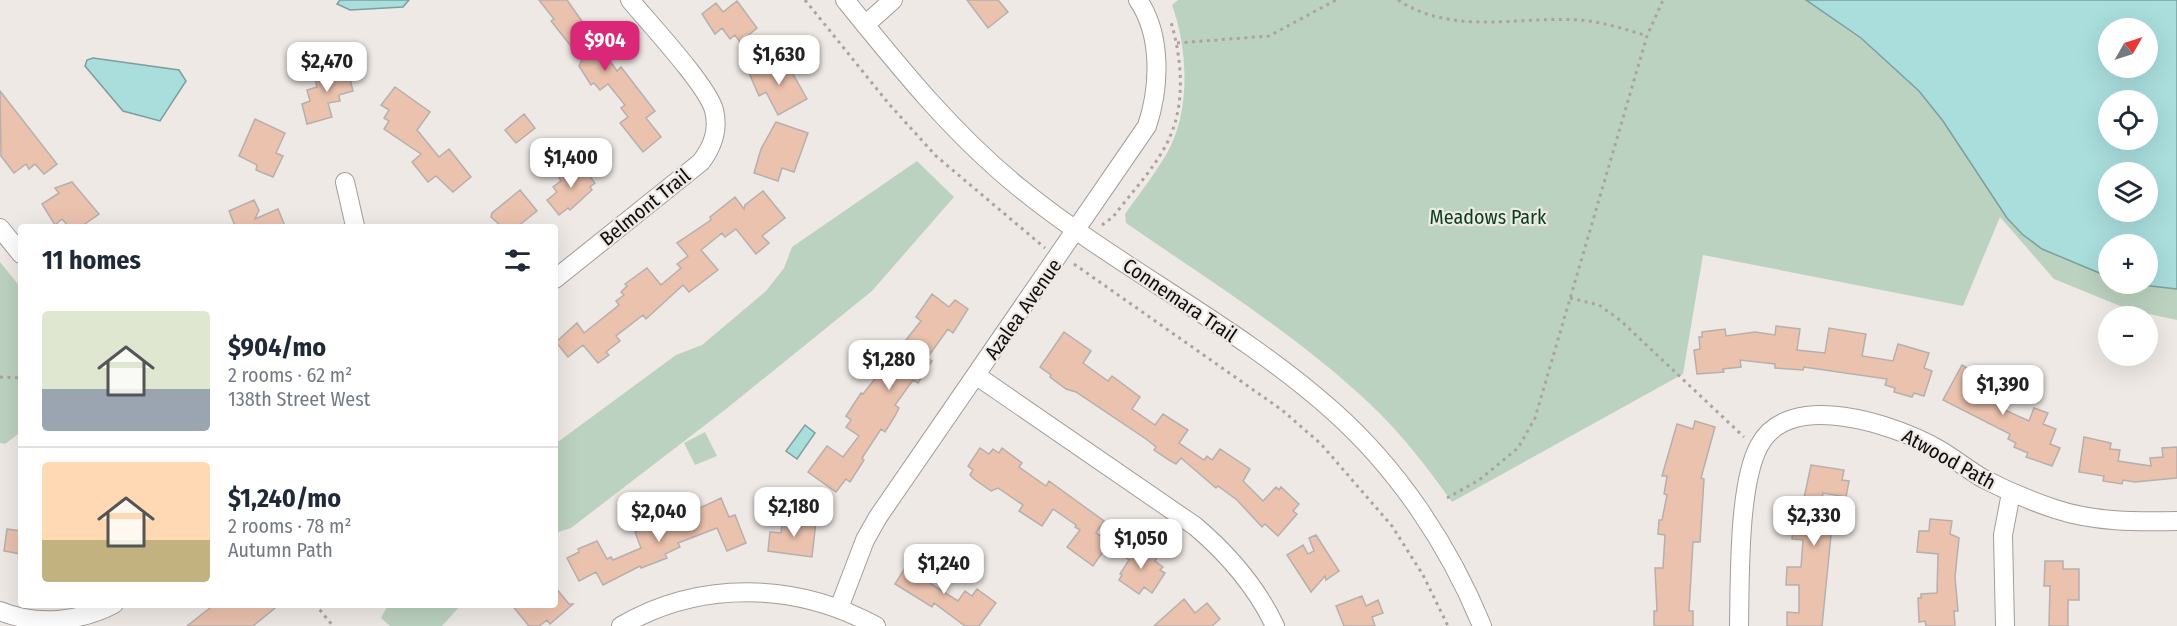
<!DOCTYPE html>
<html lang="en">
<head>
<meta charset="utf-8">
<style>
	:root { --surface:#fff; --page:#f2f2f3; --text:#1f2937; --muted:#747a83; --line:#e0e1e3; --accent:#db2777 }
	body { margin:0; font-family:"Fira Sans Condensed",sans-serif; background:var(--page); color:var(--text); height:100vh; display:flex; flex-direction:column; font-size:22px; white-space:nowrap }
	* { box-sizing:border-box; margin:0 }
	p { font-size:20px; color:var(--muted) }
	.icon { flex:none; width:33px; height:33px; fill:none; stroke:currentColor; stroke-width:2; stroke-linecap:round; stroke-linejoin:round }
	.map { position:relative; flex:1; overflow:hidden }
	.details { position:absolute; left:18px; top:224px; width:540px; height:384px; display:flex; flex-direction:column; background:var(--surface); border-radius:6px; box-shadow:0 6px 24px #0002 }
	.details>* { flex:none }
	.needle { width:39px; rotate:51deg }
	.buttons { position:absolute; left:2098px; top:18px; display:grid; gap:12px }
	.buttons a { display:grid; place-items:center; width:60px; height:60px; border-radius:50%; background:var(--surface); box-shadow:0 6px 24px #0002; font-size:30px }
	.price { position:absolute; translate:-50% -51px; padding:0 14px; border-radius:12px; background:#fff; color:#222; font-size:20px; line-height:39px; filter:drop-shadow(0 2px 3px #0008) }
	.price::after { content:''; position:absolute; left:50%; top:36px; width:18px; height:14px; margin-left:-9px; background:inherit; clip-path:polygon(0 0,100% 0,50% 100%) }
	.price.active { background:var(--accent); color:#fff }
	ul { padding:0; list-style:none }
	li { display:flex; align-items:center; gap:18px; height:150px; padding:0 24px }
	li+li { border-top:2px solid var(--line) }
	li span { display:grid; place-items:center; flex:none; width:168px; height:120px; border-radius:6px; color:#555 }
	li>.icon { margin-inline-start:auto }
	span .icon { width:72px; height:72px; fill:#fffc; stroke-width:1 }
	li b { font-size:26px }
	h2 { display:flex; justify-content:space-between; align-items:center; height:72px; padding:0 24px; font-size:26px }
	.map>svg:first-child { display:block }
	.green { fill:#bcd2c0; fill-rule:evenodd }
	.water { fill:#a9dedd; stroke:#7b9f9e; stroke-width:1.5; fill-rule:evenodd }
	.building { fill:#ebc2ae; stroke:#b6afac; stroke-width:1.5 }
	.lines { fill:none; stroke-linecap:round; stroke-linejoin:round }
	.minor-casing { stroke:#a39d9a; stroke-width:20 }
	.path { stroke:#a9a4a1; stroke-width:3; stroke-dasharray:3 4.5; stroke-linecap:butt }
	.minor { stroke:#fff; stroke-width:18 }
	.labels { text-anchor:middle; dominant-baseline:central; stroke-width:4.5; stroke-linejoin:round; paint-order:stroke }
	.street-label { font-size:20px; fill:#0f0d0c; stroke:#efe9e5 }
	.park-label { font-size:20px; fill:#06401c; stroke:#efe9e5 }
</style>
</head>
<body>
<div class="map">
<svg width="2177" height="626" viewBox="0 0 2177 626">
	<rect width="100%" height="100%" fill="#efe9e5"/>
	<!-- green -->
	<path class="green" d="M1178,0H2177V320L2130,310L2054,279L2000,217L1963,306L1703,255L1683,374L1452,502C1427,467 1401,433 1369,403C1296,334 1208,280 1126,223L1125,214C1139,194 1155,174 1167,153C1191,111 1188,49 1172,5ZM2109,28H2148V68H2109ZM2109,100H2148V140H2109ZM2109,172H2148V212H2109ZM2109,244H2148V284H2109Z
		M917,161L954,197L872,291L726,409L571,528L555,533V444L676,355L702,345L766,291L784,268L792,247Z
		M0,262L21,288V432L5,444L0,443Z
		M705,432L717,456L695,465L684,443Z
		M388,605V604L461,605L442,626H390L381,618Z"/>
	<!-- water -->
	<path class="water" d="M340,0H409L403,7L350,10L337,4Z
		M1806,0H2177V289L2133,284H2148V244H2109V277L2042,249L2022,234L2007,218L1943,121L1919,91L1861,38ZM2109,28H2148V68H2109ZM2109,100H2148V140H2109ZM2109,172H2148V212H2109Z
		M93,58L179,70L186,81L160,121L123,111L85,66L87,60Z
		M805,425L815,433L797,459L786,451Z"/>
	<!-- building -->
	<path class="building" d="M539,0H567L617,71L621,67L655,111L646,118L661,137L643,152L620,123L628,117L621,108L625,105L608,84L600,90L594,83L591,85L579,66L582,60L551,21L554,19Z
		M967,0H998L1008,12L988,28Z
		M737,1L757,28L740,42L735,35L730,39L722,28L715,34L702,14L716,3L723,12Z
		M785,60L807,99L778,115L766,92L759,96L749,73L765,65L767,70Z
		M346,63L353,91L339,95L340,101L328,103L332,117L307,124L302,104L310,101L307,90L317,87L314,75Z
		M395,87L430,112L417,130L439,157L449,149L471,177L453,192L436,176L428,182L412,162L421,154L384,129L389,121L384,118L389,110L381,105Z
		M0,91L57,164L44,174L35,164L29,169L26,164L14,173L1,156Z
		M524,114L535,128L516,143L505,130Z
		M255,119L285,133L276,153L283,156L273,177L256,170L257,165L239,156Z
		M776,122L808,133L794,172L782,168L778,181L754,173L761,149Z
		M579,162L595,183L590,187L592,190L570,210L568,208L559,215L547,200L557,192L553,187L561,181L559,178Z
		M72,182L99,214L82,226H68L62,219L55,225L42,204L59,193L55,188Z
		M520,190L537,211L518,226H501L491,217L492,213Z
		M763,191L785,218L762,236L769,243L756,254L736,229L725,237L722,233L701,250L718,270L689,292L683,285L646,319L643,315L616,336L620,341L606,352L609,355L598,363L583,345L568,357L556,342L577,323L584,333L619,305L616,301L624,295L621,292L627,286L625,284L647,268L661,285L681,268L677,264L688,256L677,243L711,220L710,217L735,197L744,209L745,205Z
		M254,200L259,210L255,219L278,209L285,226H235L229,211Z
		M932,294L949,307L955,300L968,309L953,333L948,329L927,358L932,361L918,383L913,380L895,405L899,408L895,416L885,432L881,429L862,458L864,460L850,482L846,479L836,492L808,472L827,446L843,457L859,436L846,427L851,420L846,416L861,393L863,394L921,321L916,317Z
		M1776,326L1800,329L1797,350L1825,353L1829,328L1866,334L1862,356L1893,361L1898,344L1929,353L1924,368L1932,371L1924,396L1914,393L1912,397L1894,392L1895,388L1885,385L1887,379L1804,367L1803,370L1775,368V364L1740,360L1741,367L1723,369L1724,372L1697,374L1694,350L1700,349L1699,337H1702V332L1725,329L1726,336L1755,332L1775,335Z
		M1064,332L1091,351L1083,363L1108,381L1112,376L1140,397L1132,409L1155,425L1163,414L1188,430L1179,443L1204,460L1207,456L1212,460L1220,449L1250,469L1243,481L1263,501L1276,487L1279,490L1281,487L1299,504L1293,511L1297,514L1278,536L1265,524L1262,527L1237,500L1218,486L1216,488L1181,458L1176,464L1169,460L1154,450L1156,447L1146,439L1076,392L1066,389L1050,377L1051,375L1040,367Z
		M1962,365L2006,393L1998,407L2029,421L2034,408L2048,413L2043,424L2056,429L2050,444L2060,448L2052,466L2026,457L2028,453L2014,447L2016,443L2008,439L2010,434L1943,400Z
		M1695,421L1715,427L1701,478L1704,479L1700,542H1693L1689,611H1693V626H1654V611H1657L1655,568H1663L1665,535L1658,534L1659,520H1662L1667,495L1664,494L1667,476H1662L1677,424L1693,429Z
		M2084,437L2111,443L2110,449L2120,450L2118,461L2151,466L2150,458L2163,457L2162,448L2177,447V478L2135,482L2123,480L2122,484L2103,481L2104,476L2079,472Z
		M980,448L989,454L993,449L999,453L1002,448L1022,463L1019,467L1046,486L1049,481L1104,521L1096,533L1110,542L1093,566L1067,547L1080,530L1075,527L1076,525L1053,509L1042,526L1019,511L1023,505L998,488L991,491L974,479L970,475L973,470L968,466Z
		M1811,465L1844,470L1842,480L1849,481L1846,497L1823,493L1818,523L1832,525L1822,626H1787V612L1799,613V585H1786L1787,567H1801L1803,540L1792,539L1794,517H1800Z
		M721,498L729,517L735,515L746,543L727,551L717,528L678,543L680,547L665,554L667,558L641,568L640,566L603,585L596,572L579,581L567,558L579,552L578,549L597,541L607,559L611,557L613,560L641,548L635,532L662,521L664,525Z
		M783,517L816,521L812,557L768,551L770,532L781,533Z
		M1930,519L1952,521L1950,534L1959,538L1955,577L1958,611H1954L1955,626H1926L1925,621L1919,622L1918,598H1921V594L1937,593L1938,554L1917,552L1919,531H1929Z
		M7,529L21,531V554L4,551Z
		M1316,535L1339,571L1326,580L1325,576L1311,592L1287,555L1303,545L1308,554L1314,551L1309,538Z
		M1135,542L1157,557L1155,561L1163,567L1160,570L1165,573L1152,593L1144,587L1139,594L1119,580L1122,575L1120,574L1129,560L1125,557Z
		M913,555L939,572L931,584L958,601L965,591L972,596L977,589L996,603L979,626H965L934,603L932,607L895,584Z
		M2045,561H2063V569H2079V600H2068V626H2049L2050,586H2044Z
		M555,587L569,604H573L550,624L547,620L539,626H529L511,604H555Z
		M1362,596L1366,606L1378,600L1383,613L1372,617L1375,626H1344L1336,606Z
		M1184,599L1195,613L1207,603L1220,619L1212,626H1154Z
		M215,604H280L253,626H187Z"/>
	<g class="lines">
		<!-- minor casing -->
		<g class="minor-casing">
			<path id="minor" d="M845,0C900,68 953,134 1021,189C1120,269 1238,326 1333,411C1398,469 1449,545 1482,626
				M865,25L893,0
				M345,182L355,226
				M0,228L21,254
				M555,279L701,162C713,146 719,130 714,110C707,85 649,23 630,0
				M977,376L1195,526C1228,554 1256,586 1275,626
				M839,608L865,540L878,517L1147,126C1160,87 1162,35 1138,0
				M0,611C36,626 80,622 114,604
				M621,626C700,580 796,582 876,626
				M1739,626C1740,580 1738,485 1759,446C1789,388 1896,425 1938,449C1954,458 1968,470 1984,479C2007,491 2031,501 2055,509C2094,522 2136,522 2177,521
				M2005,626L2003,535L2011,493"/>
		</g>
		<!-- path -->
		<path class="path" d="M805,0L889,104L936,156L1045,248
			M1398,0C1453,36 1517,16 1579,20C1603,22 1625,29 1647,36
			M1177,43L1269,36L1336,0
			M1102,225L1113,217C1131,193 1155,168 1168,141C1186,104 1182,60 1171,22
			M1074,264L1282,410L1321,444L1392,526L1423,575L1448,626
			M1570,298L1599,305L1620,320L1744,437
			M0,377L21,378
			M1447,498L1479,480L1518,448L1535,418L1647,36L1663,0
			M315,604L333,626"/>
		<!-- minor -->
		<use href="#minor" class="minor"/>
	</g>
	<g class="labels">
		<!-- street labels -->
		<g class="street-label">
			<text transform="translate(645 207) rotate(-39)">Belmont Trail</text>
			<text transform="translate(1180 300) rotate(34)">Connemara Trail</text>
			<text transform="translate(1023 309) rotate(-55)">Azalea Avenue</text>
			<text transform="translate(1949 459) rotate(29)">Atwood Path</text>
		</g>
		<!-- park labels -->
		<g class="park-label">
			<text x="1488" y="217">Meadows Park</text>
		</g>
	</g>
</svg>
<div class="buttons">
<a><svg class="needle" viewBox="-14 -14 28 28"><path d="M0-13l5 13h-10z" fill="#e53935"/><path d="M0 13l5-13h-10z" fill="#747a83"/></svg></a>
<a><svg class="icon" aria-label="locate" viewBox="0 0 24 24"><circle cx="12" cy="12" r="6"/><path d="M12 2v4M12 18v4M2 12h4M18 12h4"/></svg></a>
<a><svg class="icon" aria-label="layers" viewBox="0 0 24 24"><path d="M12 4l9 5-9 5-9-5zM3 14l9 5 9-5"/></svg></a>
<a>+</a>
<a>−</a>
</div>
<b class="price active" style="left:605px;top:72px">$904</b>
<b class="price" style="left:779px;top:86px">$1,630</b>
<b class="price" style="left:327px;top:93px">$2,470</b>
<b class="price" style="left:571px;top:189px">$1,400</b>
<b class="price" style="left:889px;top:391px">$1,280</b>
<b class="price" style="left:2003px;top:416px">$1,390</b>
<b class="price" style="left:794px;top:538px">$2,180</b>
<b class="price" style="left:659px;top:543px">$2,040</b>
<b class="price" style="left:1814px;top:547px">$2,330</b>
<b class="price" style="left:1141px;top:570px">$1,050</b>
<b class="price" style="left:944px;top:595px">$1,240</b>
<section class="details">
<h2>11 homes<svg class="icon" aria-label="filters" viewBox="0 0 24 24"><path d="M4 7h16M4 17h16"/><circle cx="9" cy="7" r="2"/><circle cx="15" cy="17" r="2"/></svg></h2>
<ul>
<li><span style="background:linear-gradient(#dfe7d0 65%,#9aa5b1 0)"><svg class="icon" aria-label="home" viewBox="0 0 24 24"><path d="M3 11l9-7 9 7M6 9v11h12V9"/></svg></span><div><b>$904/mo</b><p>2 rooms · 62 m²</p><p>138th Street West</p></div></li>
<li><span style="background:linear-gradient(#ffd9b3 65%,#c2b280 0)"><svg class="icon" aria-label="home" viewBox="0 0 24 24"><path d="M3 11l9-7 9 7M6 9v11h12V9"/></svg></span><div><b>$1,240/mo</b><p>2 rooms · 78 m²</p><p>Autumn Path</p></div></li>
</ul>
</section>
</div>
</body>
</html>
